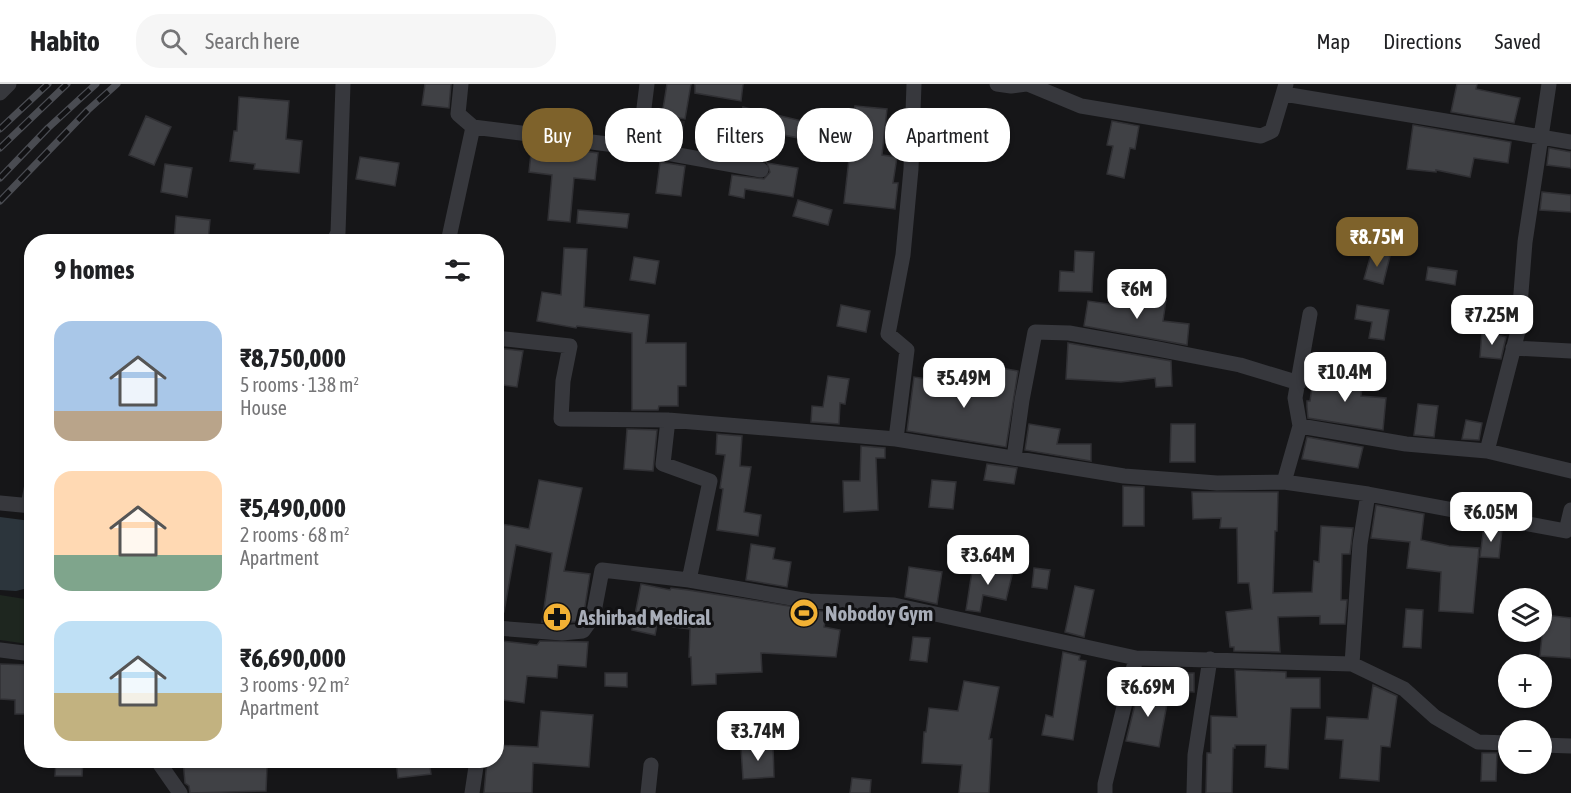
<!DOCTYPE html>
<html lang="en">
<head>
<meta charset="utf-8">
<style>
	:root { --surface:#fff; --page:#f6f6f6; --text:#202124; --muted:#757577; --line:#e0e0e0; --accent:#7e622b }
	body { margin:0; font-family:"Asap Condensed",sans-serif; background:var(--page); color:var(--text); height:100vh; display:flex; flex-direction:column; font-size:22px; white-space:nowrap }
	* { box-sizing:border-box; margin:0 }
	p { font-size:20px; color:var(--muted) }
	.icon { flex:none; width:33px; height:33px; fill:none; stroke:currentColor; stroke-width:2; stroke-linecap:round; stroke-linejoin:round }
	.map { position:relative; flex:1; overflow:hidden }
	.drawer { position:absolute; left:24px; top:150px; width:480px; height:534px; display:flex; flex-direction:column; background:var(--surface); border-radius:24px; box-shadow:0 2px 4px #0004 }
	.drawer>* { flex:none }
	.hud { position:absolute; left:522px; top:24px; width:570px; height:54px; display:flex; gap:12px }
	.controls { position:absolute; left:1498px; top:504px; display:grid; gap:12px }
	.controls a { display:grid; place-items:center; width:54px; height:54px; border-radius:50%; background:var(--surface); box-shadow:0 2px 4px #0004; font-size:30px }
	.price { position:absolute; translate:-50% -51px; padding:0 14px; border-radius:12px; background:#fff; color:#222; font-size:20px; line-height:39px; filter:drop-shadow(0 2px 3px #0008) }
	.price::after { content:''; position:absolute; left:50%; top:36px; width:18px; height:14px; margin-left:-9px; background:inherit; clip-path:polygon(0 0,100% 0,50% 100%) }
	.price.current { background:var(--accent); color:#fff }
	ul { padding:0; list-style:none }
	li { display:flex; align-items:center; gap:18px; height:150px; padding:0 30px }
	li span { display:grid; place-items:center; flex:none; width:168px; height:120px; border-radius:18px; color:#555 }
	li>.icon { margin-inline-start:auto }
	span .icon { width:72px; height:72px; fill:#fffc; stroke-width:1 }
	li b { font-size:26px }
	h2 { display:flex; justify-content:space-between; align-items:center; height:72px; padding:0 30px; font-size:26px }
	.tag { padding:0 21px; border-radius:24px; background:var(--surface); box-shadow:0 2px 4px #0004; font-size:21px; line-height:54px }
	.tag.current { background:var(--accent); color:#fff }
	header { display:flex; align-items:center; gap:36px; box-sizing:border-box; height:84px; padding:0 30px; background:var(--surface); border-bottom:2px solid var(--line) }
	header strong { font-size:28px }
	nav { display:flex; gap:33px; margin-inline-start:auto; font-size:21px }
	.search { width:420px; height:54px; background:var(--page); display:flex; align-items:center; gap:15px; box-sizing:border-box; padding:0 21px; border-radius:24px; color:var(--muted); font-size:22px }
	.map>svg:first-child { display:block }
	.built { fill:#222225 }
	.green { fill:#1e261f }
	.water { fill:#2c353c }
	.building { fill:#404145; stroke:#303034; stroke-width:1.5 }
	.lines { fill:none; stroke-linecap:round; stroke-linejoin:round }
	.street { stroke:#37383d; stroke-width:15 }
	.rail-casing { stroke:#4a4c52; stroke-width:7 }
	.rail { stroke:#111113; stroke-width:4.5; stroke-dasharray:14; stroke-linecap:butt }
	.labels { text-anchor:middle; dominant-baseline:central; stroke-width:6; stroke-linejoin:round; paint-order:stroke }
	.poi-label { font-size:21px; font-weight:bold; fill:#a8adb8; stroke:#111113; text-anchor:start }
</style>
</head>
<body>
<header>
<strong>Habito</strong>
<div class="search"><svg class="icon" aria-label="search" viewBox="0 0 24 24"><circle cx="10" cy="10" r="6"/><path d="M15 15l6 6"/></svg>Search here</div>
<nav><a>Map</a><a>Directions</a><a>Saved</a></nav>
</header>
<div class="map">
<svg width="1571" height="709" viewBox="0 0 1571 709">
	<rect width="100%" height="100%" fill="#161618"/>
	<!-- built -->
	<path class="built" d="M647,31L685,37L680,67L643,61Z"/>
	<!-- green -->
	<path class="green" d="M0,511L31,516L28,560L0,556Z"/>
	<!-- water -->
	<path class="water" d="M0,433L31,437V496L28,504L16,507L0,506Z"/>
	<!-- building -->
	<path class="building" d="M425,0H451L449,24L422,21Z
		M667,0H691L685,35L662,31Z
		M695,0H743L741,17L695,9Z
		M1457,0H1477L1476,5L1520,14L1514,39L1451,28Z
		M239,13L289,17L286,55L302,57L299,89L254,85L255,80L230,77L234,47H237Z
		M855,22L887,25L882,71L897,73L893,99H898L895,125L844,119Z
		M743,23L802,37L799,54L767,48L762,76L734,71Z
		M146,32L171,43L154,81L129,71Z
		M1112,37L1139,42L1135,65L1130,64L1124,94L1107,90L1113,62L1107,61Z
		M1413,41L1511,58L1508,79L1474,74L1470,93L1436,86V88L1407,85Z
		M532,60L598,69L595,96L574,94L570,138L548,136L552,91L529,88Z
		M1549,64L1571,68V84L1547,81Z
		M360,73L399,79L395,102L356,95Z
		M660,78L685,82L681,112L656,109Z
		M767,79L798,84L793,113L745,105L744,114L729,111L732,91L764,95L770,88Z
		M165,80L192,84L187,113L161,108Z
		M1542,108L1571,111V128L1540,126Z
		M798,116L832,126L828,141L793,132Z
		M578,126L629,130L627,144L577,139Z
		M176,132L210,136L208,158H174Z
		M564,164L587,165L584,223L649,231L646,259H686V302H678V322H659L658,326H632V249L577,242L576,244L537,237L542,208L561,211Z
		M1075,167L1094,168L1092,208L1059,207L1060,187L1074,188Z
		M1372,167L1390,172L1383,200L1364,195Z
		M634,173L659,177L655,200L630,196Z
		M1428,183L1457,187L1455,201L1426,196Z
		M1131,212L1166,216L1163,237L1189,240L1187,261L1084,242L1088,217L1130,223Z
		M841,221L870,227L866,248L837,242Z
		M1357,221L1389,226L1384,256L1369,254L1372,238L1355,235Z
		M1482,247L1506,253L1501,275L1480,273Z
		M1068,259L1171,277L1172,302L1156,303L1155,294L1121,298L1066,295Z
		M496,264L523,267L517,303L496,300Z
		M995,283L1018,287L1006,363L907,347L914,293L992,304Z
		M1314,289L1363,295L1361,312L1386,314L1383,346L1308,334L1307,323V317H1310Z
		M828,292L849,295L845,320L840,319L839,340L811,338L812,322L823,323Z
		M1418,320L1438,322L1434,353L1414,351Z
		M1466,336L1482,339L1479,356L1462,355Z
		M1029,340L1060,345L1057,360H1091V377L1025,366Z
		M1171,340H1195V378H1170Z
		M627,345L657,346L653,387L624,385Z
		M717,350L742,352L740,382L751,383L744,428L761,431L758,452L717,446L723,405L720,404L725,371L716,370Z
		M1307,353L1363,363L1358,384L1302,375Z
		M861,362L885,364V374H876L878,426L844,428L843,397H860Z
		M987,380L1017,384L1014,400L984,396Z
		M539,396L582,404L564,487L590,490L584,529L578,538H542L552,469L516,461L504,528L496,527V473L502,440L529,445Z
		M932,396L956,398L953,425L929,423Z
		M1123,402L1144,403V442H1123Z
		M1192,408H1278L1277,447H1275L1273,509L1312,508L1314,477L1319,478L1321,442L1353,444L1350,470H1342L1341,516H1347L1345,540H1320V532L1278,533L1280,568L1234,567V563H1230L1226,528L1252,525L1249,499H1238L1237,444H1220L1221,434L1193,435Z
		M1376,421L1424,430L1421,456L1449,462L1479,464L1473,529L1439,527L1441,488L1407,484L1410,458L1371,454Z
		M1484,442L1502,445L1499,474L1480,473Z
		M751,460L775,464L773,475L791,478L787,503L746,496Z
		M973,481L995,485V483L1013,487L1006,516L983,511L980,528L966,526Z
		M909,483L942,488L937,520L905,513Z
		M1034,484L1050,486L1047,505L1032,503Z
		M641,500L670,506L671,504L688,506L827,528L824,543L840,546L836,573L761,569L762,588L716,590V600L692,601L691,573H689L690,545L657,541L655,551L632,546Z
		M1075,502L1094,506L1084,553L1065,548Z
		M1406,525L1423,526L1421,564L1403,563Z
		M1544,531L1571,534V574L1540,572Z
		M913,553L930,554L927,578L910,576Z
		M502,557L537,561L540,557L588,558L586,583L558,581L557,594L527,592L524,619L496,615Z
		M1063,568L1080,572L1079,576L1086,577L1073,656L1042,651L1046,631L1053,633Z
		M0,580L32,581V630H15V616L0,615Z
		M1235,586L1286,588V594H1320V624H1291L1288,685L1265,683L1266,661H1235V664H1233L1232,709H1206L1207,669H1211V632L1237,633Z
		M605,589H627V603L605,602Z
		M1170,589H1194V608L1170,607Z
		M964,597L999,603L989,655H992L989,709H959L962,681L922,679L924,648H926L929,624L958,627Z
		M1373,601L1397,612L1390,663L1381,662L1379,697L1340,694L1343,656L1325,655L1327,633L1368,635Z
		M1139,604L1169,609L1159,663L1126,657Z
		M541,627L593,631L589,683L533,679L532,709H484L487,676H496V661L538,663Z
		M773,662L774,693L743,695L741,664Z
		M1482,669H1497L1496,697H1481Z
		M56,676H83L82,692H55Z
		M183,676H228V683H267L266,707L190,709L189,702L185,699Z
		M396,676H429L431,690L398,694Z
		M852,694L871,696L870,709H850Z"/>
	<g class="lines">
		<!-- street -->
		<path class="street" d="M461,0L458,30L473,43
			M997,0L1011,2L1026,0
			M1028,0L1081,22L1261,52L1272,47L1286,0
			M0,9L9,0
			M1284,10L1571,58
			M639,64L761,86
			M333,158L338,149L343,0
			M448,158L473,43L639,64L647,0
			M496,254L570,262L563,297L561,335L668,336L896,355L1124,392L1217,399L1284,398L1368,410L1360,460L1352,580
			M1513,264L1571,267
			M668,336L663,380L710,397L689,496
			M1300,342L1406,360L1487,367L1518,247L1525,158L1549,0
			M896,355L907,266L888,250L903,171L911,85L914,0
			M1487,367L1571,387
			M1014,374L1022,316L1035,248L1069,249L1158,265L1240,281L1299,299
			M1284,398L1300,342L1295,314L1310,230
			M1368,410L1566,447L1571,426
			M0,419L32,422
			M28,422L32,400
			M496,544L562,549L583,547L593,533L602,486L689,496L809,517L894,521L1136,574L1352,580L1404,605L1435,633L1478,658L1509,659
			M0,566L32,570
			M1542,661L1571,662
			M157,676L180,709
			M472,709L477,676
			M648,709L651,681
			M1105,709V700L1136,574
			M1194,709L1195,671L1210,575"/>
		<!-- rail casing -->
		<g class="rail-casing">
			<path id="rail" d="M0,45L48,0
				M0,64L67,0
				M0,94L48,44L96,0
				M0,117L88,26L117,0"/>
		</g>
		<!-- rail -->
		<use href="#rail" class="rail"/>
	</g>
	<!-- icons -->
	<defs>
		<g id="stadium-disc" transform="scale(1.5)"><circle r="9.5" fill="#f2b134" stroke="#111113"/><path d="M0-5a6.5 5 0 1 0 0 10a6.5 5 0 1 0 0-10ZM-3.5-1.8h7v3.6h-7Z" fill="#111"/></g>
		<g id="pharmacy-disc" transform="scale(1.5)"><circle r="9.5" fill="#f2b134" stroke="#111113"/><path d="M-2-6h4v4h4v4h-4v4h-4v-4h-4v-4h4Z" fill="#111"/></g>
	</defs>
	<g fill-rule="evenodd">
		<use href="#stadium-disc" x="804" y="529"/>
		<use href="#pharmacy-disc" x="557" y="533"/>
	</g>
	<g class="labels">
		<!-- poi labels -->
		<g class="poi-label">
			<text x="825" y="529">Nobodoy Gym</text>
			<text x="578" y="533">Ashirbad Medical</text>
		</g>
	</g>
</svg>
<div class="controls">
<a><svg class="icon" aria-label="layers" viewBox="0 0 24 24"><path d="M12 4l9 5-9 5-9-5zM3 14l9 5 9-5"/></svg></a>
<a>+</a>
<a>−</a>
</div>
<b class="price current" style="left:1377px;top:184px">₹8.75M</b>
<b class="price" style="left:1137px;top:236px">₹6M</b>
<b class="price" style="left:1492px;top:262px">₹7.25M</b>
<b class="price" style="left:1345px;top:319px">₹10.4M</b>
<b class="price" style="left:964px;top:325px">₹5.49M</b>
<b class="price" style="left:1491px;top:459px">₹6.05M</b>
<b class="price" style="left:988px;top:502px">₹3.64M</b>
<b class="price" style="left:1148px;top:634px">₹6.69M</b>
<b class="price" style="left:758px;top:678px">₹3.74M</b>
<div class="hud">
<a class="tag current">Buy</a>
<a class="tag">Rent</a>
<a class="tag">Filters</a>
<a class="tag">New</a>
<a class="tag">Apartment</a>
</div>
<section class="drawer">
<h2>9 homes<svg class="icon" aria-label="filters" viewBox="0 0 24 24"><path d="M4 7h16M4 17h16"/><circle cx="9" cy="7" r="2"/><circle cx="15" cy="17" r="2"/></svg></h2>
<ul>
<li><span style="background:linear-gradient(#a9c7e8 75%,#b9a48a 0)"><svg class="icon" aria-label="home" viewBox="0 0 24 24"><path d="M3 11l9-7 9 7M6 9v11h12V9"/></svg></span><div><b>₹8,750,000</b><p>5 rooms · 138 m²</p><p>House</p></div></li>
<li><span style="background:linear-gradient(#ffd9b3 70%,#7fa58c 0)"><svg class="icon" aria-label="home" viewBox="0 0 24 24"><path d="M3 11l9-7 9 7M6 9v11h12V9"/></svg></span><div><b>₹5,490,000</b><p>2 rooms · 68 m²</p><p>Apartment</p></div></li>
<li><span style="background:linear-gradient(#bfe0f5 60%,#c2b280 0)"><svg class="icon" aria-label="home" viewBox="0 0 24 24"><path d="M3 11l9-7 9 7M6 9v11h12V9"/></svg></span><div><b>₹6,690,000</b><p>3 rooms · 92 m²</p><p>Apartment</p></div></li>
</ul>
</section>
</div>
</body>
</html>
